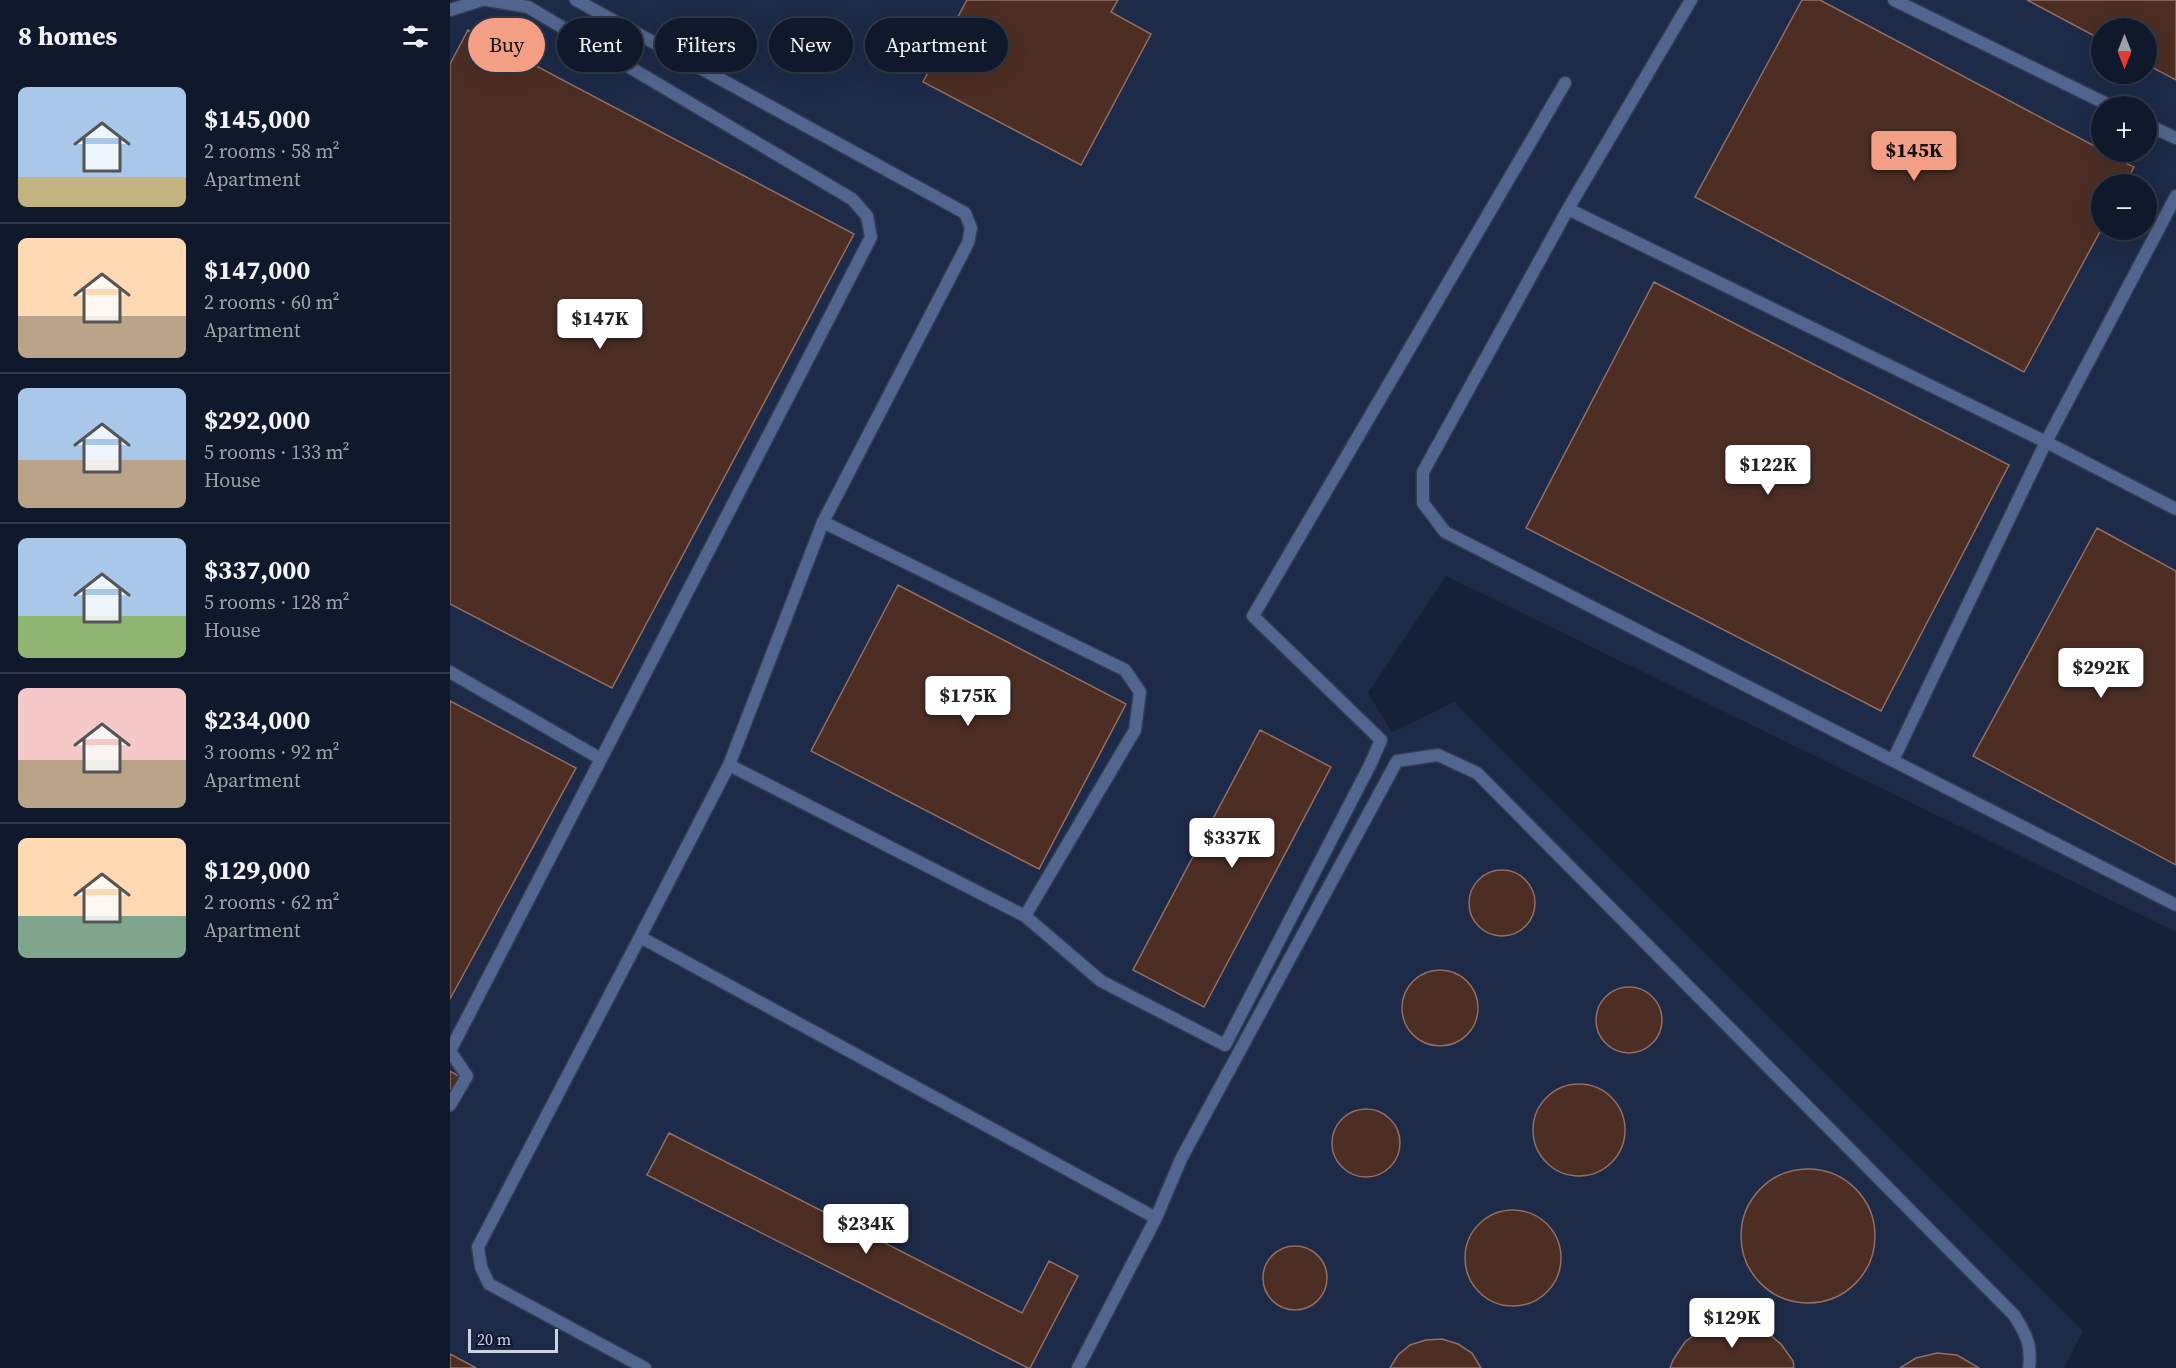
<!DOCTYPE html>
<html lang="en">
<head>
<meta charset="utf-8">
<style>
	:root { --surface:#10192b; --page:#192233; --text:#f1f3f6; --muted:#9ca0a9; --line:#303847; --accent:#f39f85 }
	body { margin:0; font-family:"Source Serif 4",serif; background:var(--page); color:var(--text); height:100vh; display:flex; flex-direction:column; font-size:22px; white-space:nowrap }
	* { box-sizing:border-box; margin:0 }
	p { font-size:20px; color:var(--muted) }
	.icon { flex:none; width:33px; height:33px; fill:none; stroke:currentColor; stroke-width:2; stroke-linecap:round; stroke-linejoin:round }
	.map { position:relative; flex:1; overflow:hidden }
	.panel { display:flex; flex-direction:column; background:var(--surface); width:450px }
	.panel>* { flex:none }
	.banner { position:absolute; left:18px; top:18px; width:570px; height:54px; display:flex; gap:12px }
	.needle { width:39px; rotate:180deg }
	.controls { position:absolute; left:1641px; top:18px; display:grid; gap:12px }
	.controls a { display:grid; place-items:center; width:66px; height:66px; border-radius:50%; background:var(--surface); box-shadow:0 6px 24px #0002,0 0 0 2px var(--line); font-size:30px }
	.scale { position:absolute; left:18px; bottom:15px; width:90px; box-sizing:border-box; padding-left:6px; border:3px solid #cad2e3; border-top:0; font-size:16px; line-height:21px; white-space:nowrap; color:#cad2e3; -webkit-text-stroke:4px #0d172f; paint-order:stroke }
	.price { position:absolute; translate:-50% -51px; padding:0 14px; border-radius:6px; background:#fff; color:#222; font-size:20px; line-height:39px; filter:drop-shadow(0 2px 3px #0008) }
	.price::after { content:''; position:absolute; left:50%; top:36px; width:18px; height:14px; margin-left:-9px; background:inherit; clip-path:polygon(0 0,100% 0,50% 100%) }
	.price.on { background:var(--accent); color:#111 }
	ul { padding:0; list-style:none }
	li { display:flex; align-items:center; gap:18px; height:150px; padding:0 18px }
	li+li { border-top:2px solid var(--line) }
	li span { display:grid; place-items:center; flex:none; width:168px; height:120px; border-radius:9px; color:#555 }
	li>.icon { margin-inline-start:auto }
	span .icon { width:72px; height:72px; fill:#fffc; stroke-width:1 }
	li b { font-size:26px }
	h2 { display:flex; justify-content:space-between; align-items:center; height:72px; padding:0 18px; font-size:26px }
	.tag { padding:0 21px; border-radius:27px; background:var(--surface); box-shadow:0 6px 24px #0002,0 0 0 2px var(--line); font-size:21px; line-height:54px }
	.tag.on { background:var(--accent); color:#111 }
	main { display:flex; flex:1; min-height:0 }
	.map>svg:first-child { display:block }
	.built { fill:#1d2a48; fill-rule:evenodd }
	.building { fill:#4d2e24; stroke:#926e63; stroke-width:1.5 }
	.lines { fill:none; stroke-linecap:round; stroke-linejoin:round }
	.lane-casing { stroke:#323d54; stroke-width:15 }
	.lane { stroke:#51658e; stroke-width:12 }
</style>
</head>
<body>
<main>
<section class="panel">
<h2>8 homes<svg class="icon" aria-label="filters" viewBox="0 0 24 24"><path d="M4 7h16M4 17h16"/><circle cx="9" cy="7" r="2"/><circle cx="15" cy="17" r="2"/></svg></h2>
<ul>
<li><span style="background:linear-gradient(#a9c7e8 75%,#c2b280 0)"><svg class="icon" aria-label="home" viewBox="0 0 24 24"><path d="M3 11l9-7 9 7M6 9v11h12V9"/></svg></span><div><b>$145,000</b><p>2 rooms · 58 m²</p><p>Apartment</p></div></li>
<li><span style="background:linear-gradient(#ffd9b3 65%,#b9a48a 0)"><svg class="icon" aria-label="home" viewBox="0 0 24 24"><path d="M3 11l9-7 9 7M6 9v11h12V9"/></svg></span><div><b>$147,000</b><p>2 rooms · 60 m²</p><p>Apartment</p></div></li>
<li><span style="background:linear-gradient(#a9c7e8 60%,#b9a48a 0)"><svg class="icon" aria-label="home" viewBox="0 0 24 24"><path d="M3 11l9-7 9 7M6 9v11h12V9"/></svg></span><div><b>$292,000</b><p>5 rooms · 133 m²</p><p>House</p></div></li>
<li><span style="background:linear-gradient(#a9c7e8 65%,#8fb573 0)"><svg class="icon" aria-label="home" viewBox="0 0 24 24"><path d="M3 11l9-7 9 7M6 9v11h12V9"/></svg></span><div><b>$337,000</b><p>5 rooms · 128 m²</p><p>House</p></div></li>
<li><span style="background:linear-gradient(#f6c9c9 60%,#b9a48a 0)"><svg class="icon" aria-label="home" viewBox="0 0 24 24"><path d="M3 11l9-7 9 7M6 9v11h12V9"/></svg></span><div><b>$234,000</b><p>3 rooms · 92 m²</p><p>Apartment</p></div></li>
<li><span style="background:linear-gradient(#ffd9b3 65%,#7fa58c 0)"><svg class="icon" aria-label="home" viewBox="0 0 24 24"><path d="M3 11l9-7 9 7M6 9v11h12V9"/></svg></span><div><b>$129,000</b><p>2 rooms · 62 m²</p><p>Apartment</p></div></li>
</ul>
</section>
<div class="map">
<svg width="1726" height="1368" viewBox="0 0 1726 1368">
	<rect width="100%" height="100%" fill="#152139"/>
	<!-- built -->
	<path class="built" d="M0,0H1726V932L996,576L918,693L942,732L1004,702L1633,1331L1614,1368H0ZM1652,28H1696V74H1652ZM1652,106H1696V152H1652ZM1652,184H1696V230H1652Z"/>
	<!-- building -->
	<path class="building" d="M517,0H668L661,12L701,34L631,165L473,82Z
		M1352,0H1370L1652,150V152L1684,167L1675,184H1652V228L1574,372L1245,197Z
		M1577,0H1726V80L1696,64V28H1652V40Z
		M18,30L404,234L162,688L0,604V64Z
		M1204,282L1559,465L1431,711L1076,528Z
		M1647,528L1726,571V865L1523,756Z
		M448,585L676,704L589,869L361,751Z
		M0,701L126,768L0,999Z
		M810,730L881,767L754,1007L683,970Z
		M1019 903a33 33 0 1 1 66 0a33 33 0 1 1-66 0Z
		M952 1008a38 38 0 1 1 76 0a38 38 0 1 1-76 0Z
		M1146 1020a33 33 0 1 1 66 0a33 33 0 1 1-66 0Z
		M0,1071L10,1077L0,1096Z
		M1083 1130a46 46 0 1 1 92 0a46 46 0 1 1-92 0Z
		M882 1143a34 34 0 1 1 68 0a34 34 0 1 1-68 0Z
		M219,1133L572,1313L599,1261L628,1276L580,1368H578L197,1175Z
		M1291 1236a67 67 0 1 1 134 0a67 67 0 1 1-134 0Z
		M1015 1258a48 48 0 1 1 96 0a48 48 0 1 1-96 0Z
		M813 1278a32 32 0 1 1 64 0a32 32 0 1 1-64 0Z
		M1273,1323H1294L1315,1331L1331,1344L1343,1361L1344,1368H1220L1223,1360L1235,1342L1252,1329Z
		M992,1339L1008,1344L1022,1353L1031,1368H940L948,1355L960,1345L976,1340Z
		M1487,1353L1507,1355L1529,1368H1450L1466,1358Z
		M0,1354L26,1368H0Z"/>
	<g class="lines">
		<!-- lane casing -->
		<g class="lane-casing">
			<path id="lane" d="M126,0L515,213L521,228L518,243L373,522
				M1241,0L1118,209L973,472V503L995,532L1726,905
				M1444,0L1661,106
				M0,10L32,0
				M1696,124L1726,138
				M1726,196L1596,442L1726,509
				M1118,209L1596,442L1443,760
				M0,672L151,759L421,237L417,216L402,199L78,7L37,0
				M279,765L373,522L675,670L690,692L685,730L575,916
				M190,937L279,765L575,916L651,981L775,1045L921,763L931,740L803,616L1115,83
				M0,1105L17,1076L0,1051L151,759
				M195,1368L39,1284L31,1267L28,1247L190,937L706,1218L731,1159L947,761L988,755L1027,773L1564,1315C1576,1334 1582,1345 1579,1368
				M628,1368L706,1218"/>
		</g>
		<!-- lane -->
		<use href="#lane" class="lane"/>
	</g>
</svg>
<div class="controls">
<a><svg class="needle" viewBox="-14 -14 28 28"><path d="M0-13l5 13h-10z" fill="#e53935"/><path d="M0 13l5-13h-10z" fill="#9ca0a9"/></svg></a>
<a>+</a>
<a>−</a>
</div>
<div class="scale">20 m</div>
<b class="price on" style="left:1464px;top:182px">$145K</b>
<b class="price" style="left:150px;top:350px">$147K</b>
<b class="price" style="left:1318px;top:496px">$122K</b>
<b class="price" style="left:1651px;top:699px">$292K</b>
<b class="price" style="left:518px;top:727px">$175K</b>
<b class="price" style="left:782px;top:869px">$337K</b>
<b class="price" style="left:416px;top:1255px">$234K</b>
<b class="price" style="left:1282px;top:1349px">$129K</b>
<div class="banner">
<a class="tag on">Buy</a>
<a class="tag">Rent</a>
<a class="tag">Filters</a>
<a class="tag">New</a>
<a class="tag">Apartment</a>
</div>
</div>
</main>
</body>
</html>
